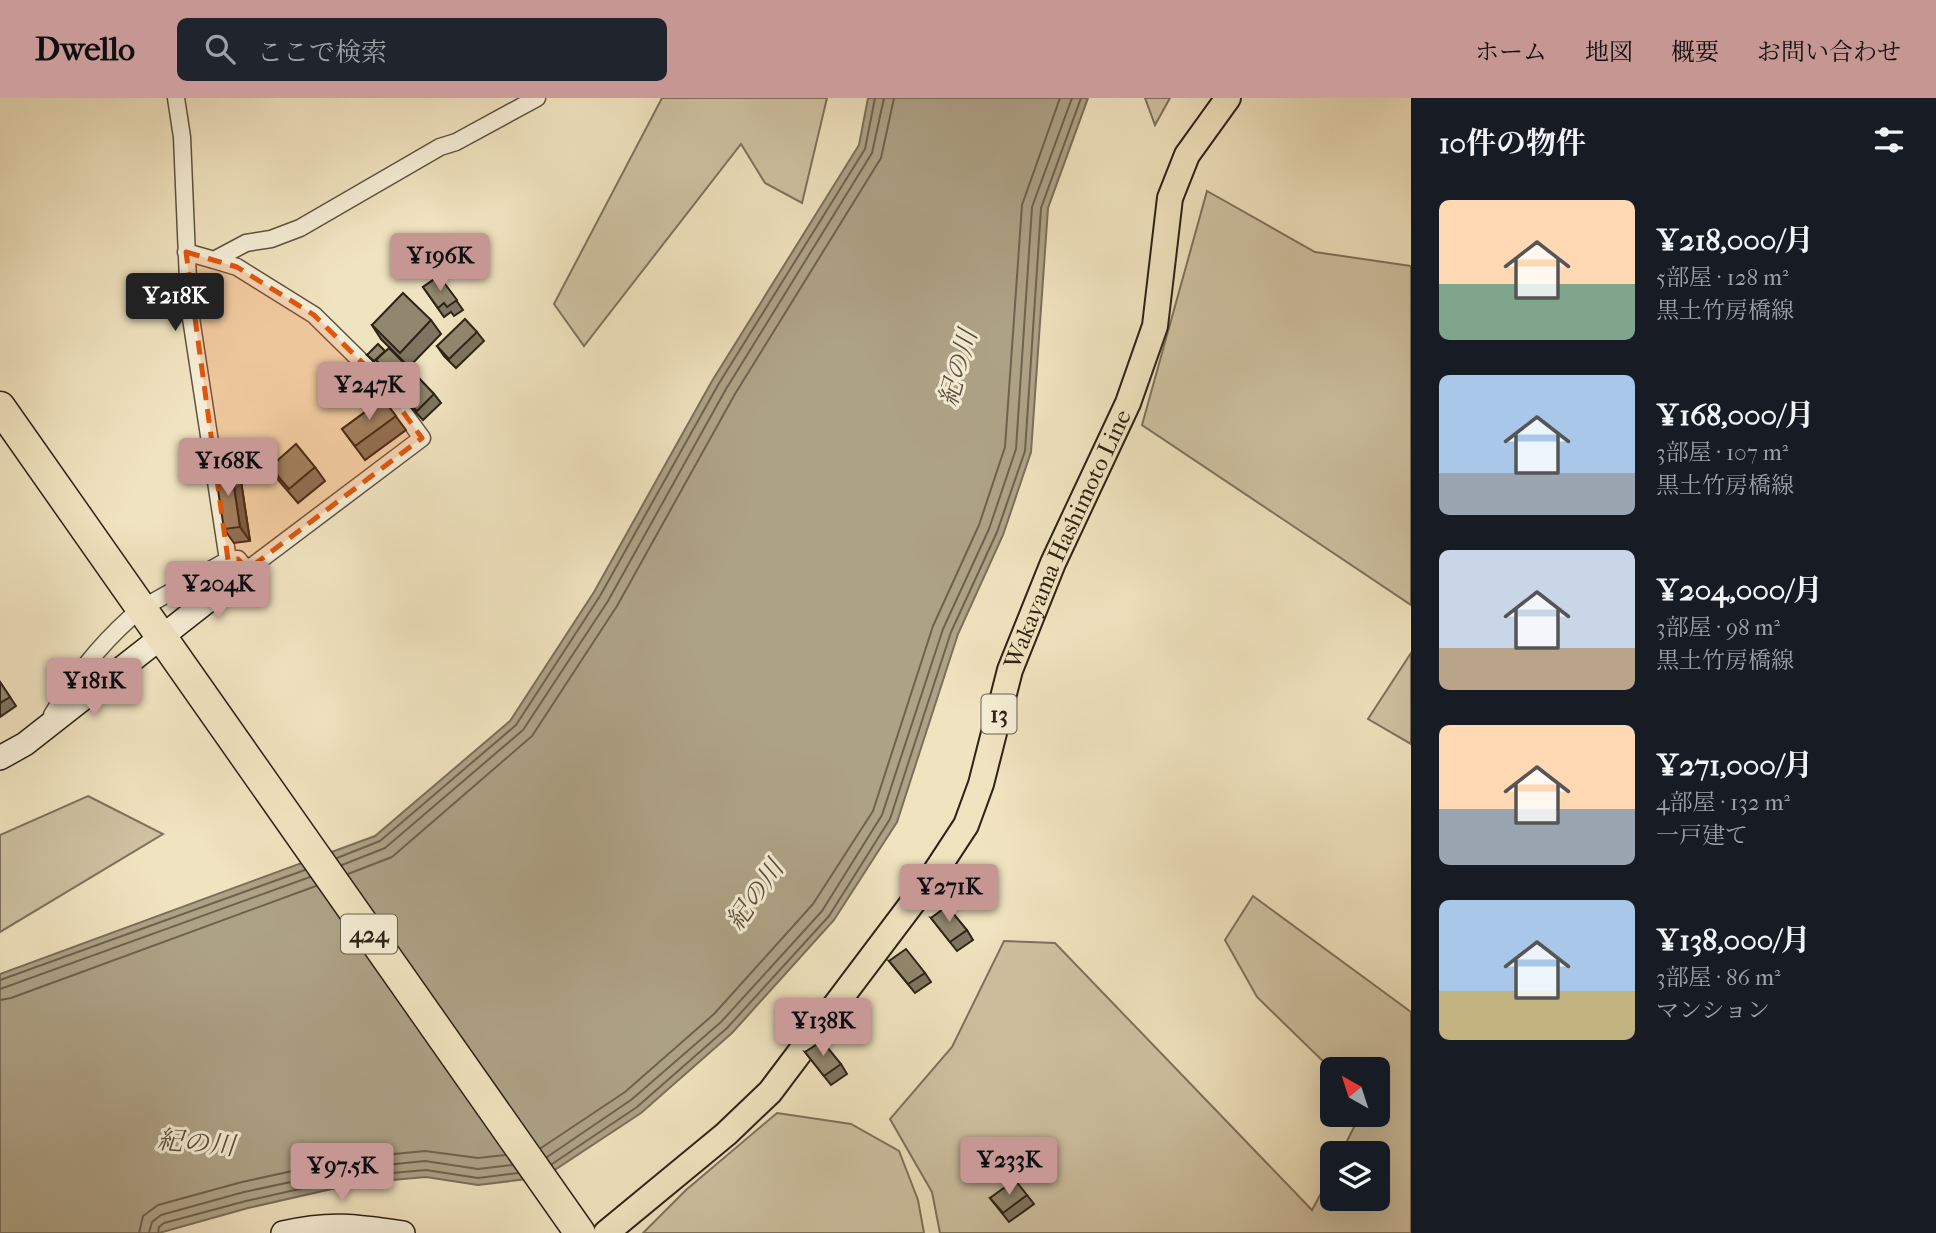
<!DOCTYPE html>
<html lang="ja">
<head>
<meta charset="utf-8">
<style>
	:root { --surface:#171b24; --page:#20242c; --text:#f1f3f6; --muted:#9ea1a6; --accent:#c59692 }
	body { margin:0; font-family:"IM FELL French Canon","Noto Serif JP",serif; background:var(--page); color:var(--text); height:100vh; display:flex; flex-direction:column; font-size:26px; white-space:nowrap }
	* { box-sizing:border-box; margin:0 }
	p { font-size:23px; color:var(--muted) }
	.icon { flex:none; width:38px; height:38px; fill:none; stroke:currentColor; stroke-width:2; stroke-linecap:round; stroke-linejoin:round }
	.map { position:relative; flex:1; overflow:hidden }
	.panel { display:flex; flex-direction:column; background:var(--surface); width:525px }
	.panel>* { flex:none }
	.needle { width:46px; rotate:321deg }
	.fabs { position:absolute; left:1320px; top:959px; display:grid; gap:14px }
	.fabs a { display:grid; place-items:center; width:70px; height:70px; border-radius:10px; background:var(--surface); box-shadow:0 7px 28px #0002; font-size:35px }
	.price { position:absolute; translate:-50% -60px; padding:0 16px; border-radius:7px; background:var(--accent); color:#111; font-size:23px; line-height:46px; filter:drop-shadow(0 2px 4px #0008) }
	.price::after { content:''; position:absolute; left:50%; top:42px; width:21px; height:16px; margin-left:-10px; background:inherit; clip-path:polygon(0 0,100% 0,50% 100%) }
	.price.current { background:#222; color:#fff }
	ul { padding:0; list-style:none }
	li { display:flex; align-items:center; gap:21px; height:175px; padding:0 28px }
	li span { display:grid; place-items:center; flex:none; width:196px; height:140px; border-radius:10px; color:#555 }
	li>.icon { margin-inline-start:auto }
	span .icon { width:84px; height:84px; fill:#fffc; stroke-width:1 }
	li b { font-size:30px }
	h2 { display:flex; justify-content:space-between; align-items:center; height:84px; padding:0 28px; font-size:30px }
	header { display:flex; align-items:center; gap:42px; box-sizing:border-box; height:98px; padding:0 35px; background:var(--accent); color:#111 }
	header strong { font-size:33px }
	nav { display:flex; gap:38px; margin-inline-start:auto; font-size:24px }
	.search { width:490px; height:63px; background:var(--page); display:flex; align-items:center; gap:18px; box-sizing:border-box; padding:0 24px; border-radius:10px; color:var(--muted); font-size:26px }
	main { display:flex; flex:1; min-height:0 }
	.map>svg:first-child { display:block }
	.green { fill:#cfc2a2; stroke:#7e725c; stroke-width:2 }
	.water { fill:#aea286; stroke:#7a6f5a; stroke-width:2 }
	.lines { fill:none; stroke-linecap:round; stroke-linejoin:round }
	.shore { stroke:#6e624e; stroke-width:2 }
	.street-casing { stroke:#5e5341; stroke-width:19 }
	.secondary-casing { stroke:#2d2317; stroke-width:26 }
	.primary-casing { stroke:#2d2317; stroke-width:28 }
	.highway-casing { stroke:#2d2317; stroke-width:33 }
	.street { stroke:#f5edd5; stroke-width:16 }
	.secondary { stroke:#f5edd5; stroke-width:23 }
	.primary { stroke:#f0e3bf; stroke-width:24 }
	.highway { stroke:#f0e3bf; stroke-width:30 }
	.wall { fill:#7e745f; stroke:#2d2317; stroke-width:2 }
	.shaded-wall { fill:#665e4d; stroke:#2d2317; stroke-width:2 }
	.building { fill:#92876e; stroke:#2d2317; stroke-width:2 }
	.marked { fill:#df560d; fill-opacity:0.2; stroke:#df560d; stroke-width:5; stroke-dasharray:14 9; stroke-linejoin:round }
	.labels { text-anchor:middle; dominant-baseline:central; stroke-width:6; stroke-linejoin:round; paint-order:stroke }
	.shield { fill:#f5edd5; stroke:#696050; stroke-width:2 }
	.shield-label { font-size:23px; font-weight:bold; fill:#2d2317 }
	.street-label { font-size:24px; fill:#2d2317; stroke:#f5edd5 }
	.water-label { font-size:26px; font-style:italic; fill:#5a4f3e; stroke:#f5edd5 }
</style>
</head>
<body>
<header>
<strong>Dwello</strong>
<div class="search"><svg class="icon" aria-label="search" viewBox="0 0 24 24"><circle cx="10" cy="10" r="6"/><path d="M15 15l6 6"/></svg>ここで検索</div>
<nav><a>ホーム</a><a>地図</a><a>概要</a><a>お問い合わせ</a></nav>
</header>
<main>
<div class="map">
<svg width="1411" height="1135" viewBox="0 0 1411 1135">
	<rect width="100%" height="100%" fill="#f0e3bf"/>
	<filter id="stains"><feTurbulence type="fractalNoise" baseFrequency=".00286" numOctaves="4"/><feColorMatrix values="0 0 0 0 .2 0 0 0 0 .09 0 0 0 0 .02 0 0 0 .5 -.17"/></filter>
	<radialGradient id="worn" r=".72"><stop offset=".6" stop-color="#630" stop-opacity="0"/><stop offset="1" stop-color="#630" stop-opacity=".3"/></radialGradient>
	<!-- green -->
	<path class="green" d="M662,0H827L802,105L765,85L741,46L584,248L554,206Z
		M1145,0H1170L1155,27Z
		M1207,93L1315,154L1411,168V507L1142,327Z
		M1411,555V646L1368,621Z
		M88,698L163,736L0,834V737Z
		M1253,798L1411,914V1135H940L932,1094L890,1021L952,949L1004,843L1055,845L1312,1112L1332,1075V1101H1377V1055H1341L1360,1017H1377V971L1332,972L1257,899L1225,842Z
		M777,1015L851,1026L899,1053L918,1102L924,1135H643L686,1092Z"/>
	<!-- water -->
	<path class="water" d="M868,0H1088L1048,110L1031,354L1003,437L958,536L897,724L834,822L732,935L641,1015L544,1079L478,1087L426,1079L358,1085L248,1110L159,1135H0V876L375,738L510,623L594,494L712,283L859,47Z"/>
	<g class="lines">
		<!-- shore -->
		<path class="shore" d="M337,760L380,743L516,627L600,498L718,287L865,51L875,0
			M342,767L385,750L523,632L608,503L726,291L872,55L884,0
			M348,776L392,759L532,638L617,508L735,296L881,60L894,0
			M0,882L305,772
			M0,891L310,779
			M0,902L11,900L316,788
			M541,1050L625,994L714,916L813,806L873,713L933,528L979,427L1005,349L1022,107L1060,0
			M547,1059L631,1002L721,924L822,813L882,717L943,531L989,431L1016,351L1032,109L1072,0
			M552,1066L637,1009L727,930L829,818L890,721L951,534L997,434L1025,353L1041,110L1081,0
			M139,1135L143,1118L158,1107L242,1084L352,1060L425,1053L478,1060L505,1057
			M149,1135L152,1124L161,1117L244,1094L356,1070L425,1063L478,1071L512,1067
			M158,1135L159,1129L164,1125L246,1103L357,1078L426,1072L478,1080L518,1075"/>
		<!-- street casing -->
		<g class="street-casing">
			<path id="street" d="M176,0L182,39L189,207L228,462
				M186,154L214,162L246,145L271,141L300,130L440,49L456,44L537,0
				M153,504L228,462L238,461L247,472L422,340L379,281L314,217L237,169L214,162
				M52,622V617C75,579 97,550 130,520"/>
		</g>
		<!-- secondary casing -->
		<g class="secondary-casing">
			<path id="secondary" d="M0,660L25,646L247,472
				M283,1135C330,1124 356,1128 403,1135"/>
		</g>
		<!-- primary casing -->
		<g class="primary-casing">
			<g id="primary">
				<path id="s1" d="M606,1135L726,1036L770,994L932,779L966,727L981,686L1010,572L1053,465L1128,305L1155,228L1170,100L1187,57L1228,0"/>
			</g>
		</g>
		<!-- highway casing -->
		<g class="highway-casing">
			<path id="highway" d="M0,309L580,1135"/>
		</g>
		<!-- street -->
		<use href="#street" class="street"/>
		<!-- secondary -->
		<use href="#secondary" class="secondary"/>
		<!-- primary -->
		<use href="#primary" class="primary"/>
		<!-- highway -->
		<use href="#highway" class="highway"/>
	</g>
	<!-- wall -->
	<path class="wall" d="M439,178L463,212L454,218L451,214L444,219L423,189Z
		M431,222L441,236L409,269L381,241L372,227Z
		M477,234L484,243L456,270L444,258L437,248Z
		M385,254L404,265L409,271L434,296L441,305L423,322L406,304L399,294L404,290L399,285L398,287L379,266L378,268L367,257Z
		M383,301L406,332L365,362L342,331Z
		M231,369L241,383L250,443L234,445L224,431Z
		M270,369H315L325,383L298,405L279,383Z
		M0,584L16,608L0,619Z
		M931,820L967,832L973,842L957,853Z
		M889,863L925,875L931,884L915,895Z
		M805,954L841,966L847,976L831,987Z
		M1027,1097L1034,1106L1009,1124L990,1100Z"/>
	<!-- shaded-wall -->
	<path class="shaded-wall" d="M231,369L241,383L250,443L240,429Z"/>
	<!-- building -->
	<path class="building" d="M439,178L457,202L447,209L444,205L438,210L423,189Z
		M403,195L431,222L400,255L372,227Z
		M465,221L477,234L449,261L437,248Z
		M378,246L385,253L374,263L367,257Z
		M389,250L404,265L391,277L376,262Z
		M408,271L416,278L405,289L397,282Z
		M417,278L434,296L417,313L399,294Z
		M383,301L396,318L355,348L342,331Z
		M296,346L315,369L289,391L270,369Z
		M231,369L240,429L224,431L215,372Z
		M0,584L10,599L0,605Z
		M947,808L967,832L950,844L931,820Z
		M906,851L925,875L908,886L889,863Z
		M822,943L841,966L824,978L805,954Z
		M1015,1082L1027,1097L1003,1115L990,1100Z"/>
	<!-- marked area -->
	<path class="marked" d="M186,154L237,169L314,217L379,281L422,340L247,472L238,461L228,462Z"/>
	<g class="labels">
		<!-- shield labels -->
		<g class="shield">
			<rect x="981.5" y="596.5" width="35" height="39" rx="5"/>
			<rect x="341" y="816.5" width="56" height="39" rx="5"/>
		</g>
		<g class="shield-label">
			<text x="999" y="616">13</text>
			<text x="369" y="836">424</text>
		</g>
		<!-- street labels -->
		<g class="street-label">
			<text stroke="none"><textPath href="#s1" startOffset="852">Wakayama Hashimoto Line</textPath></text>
		</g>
		<!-- water labels -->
		<g class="water-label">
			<text transform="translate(958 270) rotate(-74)">紀の川</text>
			<text transform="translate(755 797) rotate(-55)">紀の川</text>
			<text transform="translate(196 1045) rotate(5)">紀の川</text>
		</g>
	</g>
	<rect width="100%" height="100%" filter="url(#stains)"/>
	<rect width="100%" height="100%" fill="url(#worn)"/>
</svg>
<div class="fabs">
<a><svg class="needle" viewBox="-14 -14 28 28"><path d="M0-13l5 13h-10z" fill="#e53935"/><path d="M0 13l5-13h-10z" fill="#9ea1a6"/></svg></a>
<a><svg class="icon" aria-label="layers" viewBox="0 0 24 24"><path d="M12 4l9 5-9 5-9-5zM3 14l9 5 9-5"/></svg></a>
</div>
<b class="price" style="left:440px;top:195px">¥196K</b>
<b class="price current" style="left:175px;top:235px">¥218K</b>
<b class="price" style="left:369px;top:324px">¥247K</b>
<b class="price" style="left:228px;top:400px">¥168K</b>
<b class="price" style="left:218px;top:523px">¥204K</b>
<b class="price" style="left:94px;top:620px">¥181K</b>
<b class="price" style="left:949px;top:826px">¥271K</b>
<b class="price" style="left:823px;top:960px">¥138K</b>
<b class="price" style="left:1009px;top:1099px">¥233K</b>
<b class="price" style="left:342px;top:1105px">¥97.5K</b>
</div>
<section class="panel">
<h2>10件の物件<svg class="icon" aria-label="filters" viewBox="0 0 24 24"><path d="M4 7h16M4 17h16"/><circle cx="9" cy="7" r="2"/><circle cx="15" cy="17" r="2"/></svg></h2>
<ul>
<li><span style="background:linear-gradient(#ffd9b3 60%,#7fa58c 0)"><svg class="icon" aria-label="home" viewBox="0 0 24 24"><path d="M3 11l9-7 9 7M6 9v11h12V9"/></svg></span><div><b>¥218,000/月</b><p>5部屋 · 128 m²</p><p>黒土竹房橋線</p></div></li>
<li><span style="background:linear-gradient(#a9c7e8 70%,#9aa5b1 0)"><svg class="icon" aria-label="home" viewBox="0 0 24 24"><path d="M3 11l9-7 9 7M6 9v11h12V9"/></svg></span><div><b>¥168,000/月</b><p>3部屋 · 107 m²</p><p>黒土竹房橋線</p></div></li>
<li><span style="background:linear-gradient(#c9d6e8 70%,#b9a48a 0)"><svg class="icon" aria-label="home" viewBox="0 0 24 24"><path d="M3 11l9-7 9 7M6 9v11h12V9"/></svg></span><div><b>¥204,000/月</b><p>3部屋 · 98 m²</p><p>黒土竹房橋線</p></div></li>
<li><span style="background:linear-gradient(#ffd9b3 60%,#9aa5b1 0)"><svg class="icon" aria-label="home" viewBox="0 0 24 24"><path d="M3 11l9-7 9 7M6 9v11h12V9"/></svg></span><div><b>¥271,000/月</b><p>4部屋 · 132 m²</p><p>一戸建て</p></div></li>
<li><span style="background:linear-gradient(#a9c7e8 65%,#c2b280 0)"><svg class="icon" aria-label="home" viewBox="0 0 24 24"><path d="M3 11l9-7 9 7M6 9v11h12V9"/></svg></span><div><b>¥138,000/月</b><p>3部屋 · 86 m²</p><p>マンション</p></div></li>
</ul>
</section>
</main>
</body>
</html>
